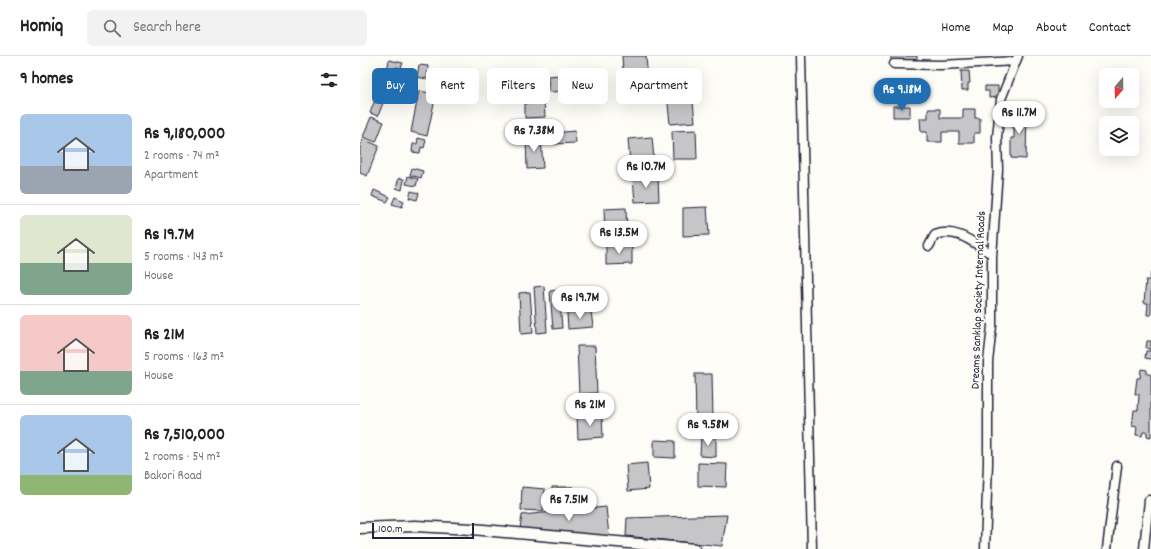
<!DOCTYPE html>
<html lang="en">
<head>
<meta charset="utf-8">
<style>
	:root { --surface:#fff; --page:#f2f2f2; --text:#222; --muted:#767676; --line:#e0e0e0; --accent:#1f6fb2 }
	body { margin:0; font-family:Dekko,sans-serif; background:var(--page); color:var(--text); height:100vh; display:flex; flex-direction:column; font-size:15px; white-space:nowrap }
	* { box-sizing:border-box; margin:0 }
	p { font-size:13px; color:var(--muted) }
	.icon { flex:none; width:22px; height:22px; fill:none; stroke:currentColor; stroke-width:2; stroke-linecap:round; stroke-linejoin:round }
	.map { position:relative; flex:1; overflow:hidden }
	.sheet { display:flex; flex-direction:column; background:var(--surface); width:360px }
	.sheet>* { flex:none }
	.top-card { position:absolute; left:12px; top:12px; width:380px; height:36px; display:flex; gap:8px }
	.needle { width:26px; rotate:200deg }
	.buttons { position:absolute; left:739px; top:12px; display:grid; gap:8px }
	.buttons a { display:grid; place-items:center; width:40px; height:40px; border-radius:6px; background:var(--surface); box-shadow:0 4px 16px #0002; font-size:20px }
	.scale { position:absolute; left:12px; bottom:10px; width:102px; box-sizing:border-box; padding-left:4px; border:2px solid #22223b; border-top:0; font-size:11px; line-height:14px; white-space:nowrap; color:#22223b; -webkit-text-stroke:3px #fdfcf7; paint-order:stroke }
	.price { position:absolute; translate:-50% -34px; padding:0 9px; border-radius:14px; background:#fff; color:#222; font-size:13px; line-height:26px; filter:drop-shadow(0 1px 2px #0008) }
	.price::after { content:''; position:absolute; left:50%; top:24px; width:12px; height:9px; margin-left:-6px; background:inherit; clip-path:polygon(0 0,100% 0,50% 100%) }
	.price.selected { background:var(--accent); color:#fff }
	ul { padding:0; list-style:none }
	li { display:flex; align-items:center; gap:12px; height:100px; padding:0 20px }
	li+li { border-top:1px solid var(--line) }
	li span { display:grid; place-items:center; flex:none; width:112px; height:80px; border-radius:6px; color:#555 }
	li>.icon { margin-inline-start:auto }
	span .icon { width:48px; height:48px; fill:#fffc; stroke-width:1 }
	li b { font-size:17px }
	h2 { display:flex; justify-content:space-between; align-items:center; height:48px; padding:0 20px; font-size:17px }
	.tag { padding:0 14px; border-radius:6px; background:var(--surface); box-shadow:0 4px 16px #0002; font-size:14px; line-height:36px }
	.tag.selected { background:var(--accent); color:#fff }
	header { display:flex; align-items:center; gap:24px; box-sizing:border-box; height:56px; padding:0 20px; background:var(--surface); border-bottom:1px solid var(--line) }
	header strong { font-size:19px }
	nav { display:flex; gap:22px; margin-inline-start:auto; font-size:14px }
	.search { width:280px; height:36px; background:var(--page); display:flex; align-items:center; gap:10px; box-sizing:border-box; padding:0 14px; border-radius:6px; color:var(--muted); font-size:15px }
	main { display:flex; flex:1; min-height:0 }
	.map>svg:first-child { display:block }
	.building { fill:#c6c6c8; stroke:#22223b }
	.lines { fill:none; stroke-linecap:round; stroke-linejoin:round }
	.minor-casing { stroke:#22223b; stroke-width:11 }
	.tertiary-casing { stroke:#22223b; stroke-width:13 }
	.minor { stroke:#fdfcf7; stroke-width:8 }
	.tertiary { stroke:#fdfcf7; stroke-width:10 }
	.labels { text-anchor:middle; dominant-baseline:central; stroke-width:4; stroke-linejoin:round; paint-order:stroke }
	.street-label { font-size:12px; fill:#22223b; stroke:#fdfcf7 }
</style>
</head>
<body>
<header>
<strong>Homiq</strong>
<div class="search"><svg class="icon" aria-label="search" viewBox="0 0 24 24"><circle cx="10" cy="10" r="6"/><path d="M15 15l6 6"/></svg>Search here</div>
<nav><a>Home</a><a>Map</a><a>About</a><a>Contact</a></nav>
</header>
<main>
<section class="sheet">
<h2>9 homes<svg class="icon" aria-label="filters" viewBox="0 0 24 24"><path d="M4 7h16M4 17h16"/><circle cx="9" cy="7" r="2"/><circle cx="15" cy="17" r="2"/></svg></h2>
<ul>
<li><span style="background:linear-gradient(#a9c7e8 65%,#9aa5b1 0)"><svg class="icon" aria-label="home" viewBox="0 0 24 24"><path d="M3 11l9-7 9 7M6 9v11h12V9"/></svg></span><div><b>Rs 9,180,000</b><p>2 rooms · 74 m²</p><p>Apartment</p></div></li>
<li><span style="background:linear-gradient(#dfe7d0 60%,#7fa58c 0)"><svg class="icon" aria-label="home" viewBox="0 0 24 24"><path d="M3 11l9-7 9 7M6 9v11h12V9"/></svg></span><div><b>Rs 19.7M</b><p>5 rooms · 143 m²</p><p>House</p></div></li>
<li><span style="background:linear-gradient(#f6c9c9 70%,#7fa58c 0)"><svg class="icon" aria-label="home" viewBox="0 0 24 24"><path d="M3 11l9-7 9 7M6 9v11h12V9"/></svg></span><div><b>Rs 21M</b><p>5 rooms · 163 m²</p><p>House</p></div></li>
<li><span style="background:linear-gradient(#a9c7e8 75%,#8fb573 0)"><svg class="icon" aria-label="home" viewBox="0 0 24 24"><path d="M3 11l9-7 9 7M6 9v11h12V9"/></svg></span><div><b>Rs 7,510,000</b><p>2 rooms · 54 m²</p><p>Bakori Road</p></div></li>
</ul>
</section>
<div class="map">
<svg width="791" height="493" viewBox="0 0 791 493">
	<rect width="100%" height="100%" fill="#fdfcf7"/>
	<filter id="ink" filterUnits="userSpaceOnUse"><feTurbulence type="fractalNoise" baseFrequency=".025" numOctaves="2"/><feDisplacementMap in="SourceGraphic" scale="8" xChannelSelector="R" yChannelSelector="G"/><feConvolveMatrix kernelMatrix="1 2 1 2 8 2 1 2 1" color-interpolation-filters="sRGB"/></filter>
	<g filter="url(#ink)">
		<!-- building -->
		<path class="building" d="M262,0H286L287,13L263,15Z
			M531,0H557V5L531,6Z
			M29,4L43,7L41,12L36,11L35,17L27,15Z
			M59,9L68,10L67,23L57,21Z
			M26,15L34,18L18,60L10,57Z
			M601,15H609L610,27H608V34H602Z
			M211,18L212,35L189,36L188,20Z
			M625,30H638V41L629,42V35H625Z
			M59,35L76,38L67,80L51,76Z
			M332,36L335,66L310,68L307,38Z
			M184,46L185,61L165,62V47Z
			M533,50H550V61H533Z
			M568,53H580V62H603V53H615V62H620V77H614V87H599V76H582V86H567V76H561L560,62H568Z
			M652,55H667L666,103L651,102V82H654V72H652Z
			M11,61L24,66L16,86L3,81Z
			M336,74L337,103H313L312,75Z
			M215,75L216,87L193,88V77Z
			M166,81H181L183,112L167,113Z
			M292,81L294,104L270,106L268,83Z
			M58,82L66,84L64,92L61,91L60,97L52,96L53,88H57Z
			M3,83L19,90L7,120L0,117V91Z
			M52,112L63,115L61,122L50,119Z
			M48,120L58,123L56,130L46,128Z
			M298,121L299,145L275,146L273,122Z
			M39,122L44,123L42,134L36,132Z
			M14,134L30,141L27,146L12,140Z
			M51,135L59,137L57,144L49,142Z
			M35,141L44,145L42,151L32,148Z
			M347,151L349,179L323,180V152Z
			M266,152L267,177L245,178L244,153Z
			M246,189H272V208L246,209Z
			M791,215V259H787L788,247H784L786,224H790Z
			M184,230L187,276L177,277L174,231Z
			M199,234L202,272L193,273L190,235Z
			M170,236L173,277L161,278L159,237Z
			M231,255L233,271L208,273L207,257Z
			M787,285H791V303L785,302L786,295H790V293L786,292Z
			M217,290H235L237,337L219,338Z
			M781,313L787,314V318H791V381L787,380V376H783L782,380L776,379L777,371L772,370L774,354H778L779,338H775L777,322H780Z
			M335,318H352L353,364H336Z
			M242,359L243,381L218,383L217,360Z
			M341,380L356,381V401L340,400Z
			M294,384L315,385V402L294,401Z
			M287,407L289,433L268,435L266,409Z
			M338,407L367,408L366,431L338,430Z
			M162,431L185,433L183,455L161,454Z
			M192,431H213V451H192Z
			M246,451L249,480L160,473L162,459Z
			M367,459L362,490L266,480L267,462Z"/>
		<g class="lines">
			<!-- minor casing -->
			<g class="minor-casing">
				<path id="minor" d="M441,0L452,493
					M534,8L581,9L656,5
					M569,190L575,179C597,171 613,187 632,198
					M625,493L628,407V306L632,270V201L638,114L637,81L641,43L658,0
					M747,493L757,410
					M784,493L789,444"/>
			</g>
			<!-- tertiary casing -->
			<g class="tertiary-casing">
				<path id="tertiary" d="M0,472L55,470L112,473L335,493"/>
			</g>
			<!-- minor -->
			<use href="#minor" class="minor"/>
			<!-- tertiary -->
			<use href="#tertiary" class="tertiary"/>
		</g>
	</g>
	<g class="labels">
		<!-- street labels -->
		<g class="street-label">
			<text transform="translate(619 244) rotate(-88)">Dreams Sanklap Society Internal Roads</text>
		</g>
	</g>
</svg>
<div class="buttons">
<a><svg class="needle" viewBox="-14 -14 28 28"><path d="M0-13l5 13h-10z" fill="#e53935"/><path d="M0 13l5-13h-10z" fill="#767676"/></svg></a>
<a><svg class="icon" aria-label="layers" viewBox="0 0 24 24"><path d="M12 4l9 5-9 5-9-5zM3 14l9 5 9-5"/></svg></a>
</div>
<div class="scale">100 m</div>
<b class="price selected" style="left:542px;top:56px">Rs 9.18M</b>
<b class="price" style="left:659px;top:79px">Rs 11.7M</b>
<b class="price" style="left:174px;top:97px">Rs 7.38M</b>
<b class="price" style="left:286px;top:133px">Rs 10.7M</b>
<b class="price" style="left:259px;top:199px">Rs 13.5M</b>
<b class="price" style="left:220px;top:264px">Rs 19.7M</b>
<b class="price" style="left:230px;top:371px">Rs 21M</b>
<b class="price" style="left:348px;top:391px">Rs 9.58M</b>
<b class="price" style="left:209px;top:466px">Rs 7.51M</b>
<div class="top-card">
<a class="tag selected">Buy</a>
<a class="tag">Rent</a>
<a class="tag">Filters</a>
<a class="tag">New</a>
<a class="tag">Apartment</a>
</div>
</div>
</main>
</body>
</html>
